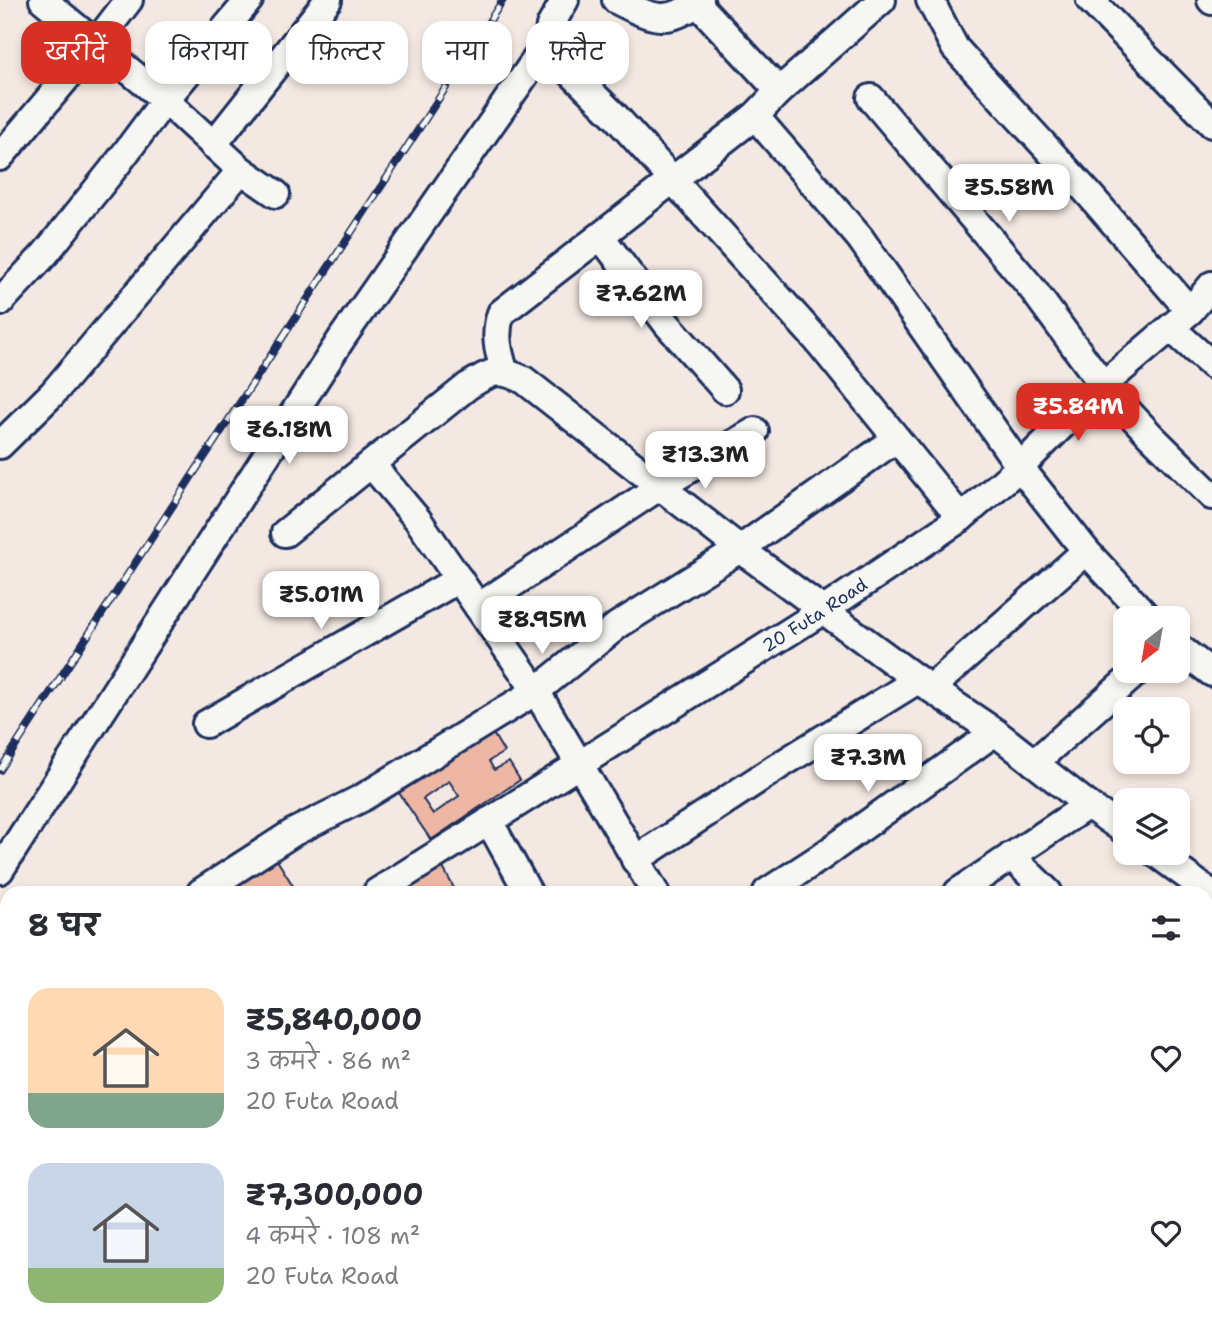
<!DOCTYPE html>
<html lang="hi">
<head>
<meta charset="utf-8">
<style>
	:root { --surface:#fff; --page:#f2f2f3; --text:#2b2b33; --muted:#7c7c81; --accent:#d93025 }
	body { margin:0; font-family:"Shantell Sans","Playpen Sans Deva",sans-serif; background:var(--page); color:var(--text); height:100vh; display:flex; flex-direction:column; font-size:26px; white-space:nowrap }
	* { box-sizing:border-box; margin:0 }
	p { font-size:23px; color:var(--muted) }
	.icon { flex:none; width:38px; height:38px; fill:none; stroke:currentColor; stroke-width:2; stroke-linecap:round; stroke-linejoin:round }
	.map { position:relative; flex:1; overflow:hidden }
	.drawer { position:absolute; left:0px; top:886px; width:1213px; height:450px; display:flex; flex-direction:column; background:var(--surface); border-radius:21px 21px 0 0; box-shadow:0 4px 10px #0003 }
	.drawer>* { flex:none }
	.guide { position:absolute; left:21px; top:21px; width:700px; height:63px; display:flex; gap:14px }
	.needle { width:46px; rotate:211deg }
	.fabs { position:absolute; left:1113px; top:606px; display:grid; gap:14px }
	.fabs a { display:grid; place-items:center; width:77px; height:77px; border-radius:14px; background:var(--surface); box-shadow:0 4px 10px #0003; font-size:35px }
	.price { position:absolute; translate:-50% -60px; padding:0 16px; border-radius:14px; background:#fff; color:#222; font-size:23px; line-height:46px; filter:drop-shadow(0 2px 4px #0008) }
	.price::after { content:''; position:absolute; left:50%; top:42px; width:21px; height:16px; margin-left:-10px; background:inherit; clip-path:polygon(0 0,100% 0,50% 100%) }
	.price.current { background:var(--accent); color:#fff }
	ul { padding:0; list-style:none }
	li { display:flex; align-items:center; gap:21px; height:175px; padding:0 28px }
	li span { display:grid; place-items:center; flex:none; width:196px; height:140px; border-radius:21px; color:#555 }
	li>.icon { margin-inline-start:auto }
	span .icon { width:84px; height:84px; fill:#fffc; stroke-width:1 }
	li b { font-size:30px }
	h2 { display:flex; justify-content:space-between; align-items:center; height:84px; padding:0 28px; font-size:30px }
	.tag { padding:0 24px; border-radius:21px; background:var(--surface); box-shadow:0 4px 10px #0003; font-size:24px; line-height:63px }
	.tag.current { background:var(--accent); color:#fff }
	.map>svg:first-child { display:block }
	.building { fill:#eeb7a3; stroke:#1b2f5e; stroke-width:2; fill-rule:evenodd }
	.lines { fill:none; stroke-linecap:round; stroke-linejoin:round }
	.minor-casing { stroke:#1b2f5e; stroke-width:32 }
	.minor { stroke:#f6f6f2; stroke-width:26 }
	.rail-casing { stroke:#1b2f5e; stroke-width:8 }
	.rail { stroke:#f6f6f2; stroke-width:5; stroke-dasharray:16; stroke-linecap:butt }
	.labels { text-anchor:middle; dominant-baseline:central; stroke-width:6; stroke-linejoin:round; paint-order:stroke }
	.street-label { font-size:18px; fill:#1b2f5e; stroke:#f6f6f2 }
</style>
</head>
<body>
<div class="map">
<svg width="1212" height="1335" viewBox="0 0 1212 1335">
	<rect width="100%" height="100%" fill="#f4e9e2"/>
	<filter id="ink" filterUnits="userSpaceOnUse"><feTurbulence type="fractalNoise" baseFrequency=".0143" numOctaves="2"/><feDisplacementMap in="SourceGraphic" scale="14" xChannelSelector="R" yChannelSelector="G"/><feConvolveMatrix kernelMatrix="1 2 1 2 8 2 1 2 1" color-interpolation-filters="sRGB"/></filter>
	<g filter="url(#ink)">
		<!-- building -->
		<path class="building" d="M488,725L504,752L489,761L494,770L509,762L520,780L431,840L395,787ZM449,781L459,796L433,814L423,799Z
			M277,860L297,892H245L239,884Z
			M441,864L454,888L445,892H410L404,883Z"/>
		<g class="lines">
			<!-- minor casing -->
			<g class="minor-casing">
				<g id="minor">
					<path d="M43,0L165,100L241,170L276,194"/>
					<path d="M565,0L550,26L548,42L555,57L616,117L817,340L961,518"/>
					<path d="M616,0C650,17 667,28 700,0"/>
					<path d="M930,0L955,48L1087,192L1190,311"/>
					<path d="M1090,0L1212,124"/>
					<path d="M1211,0L1212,1"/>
					<path d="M697,3L779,91"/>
					<path d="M871,98L1031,287L1103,385L1151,436L1212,496"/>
					<path d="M755,116L860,238L1020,467L1086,551L1148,618"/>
					<path d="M213,145L328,0"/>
					<path d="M0,157L96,43L129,0"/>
					<path d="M601,237L667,324L725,390"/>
					<path d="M0,302L45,254L118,163L165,100L249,0"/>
					<path d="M1171,328L1212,365"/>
					<path d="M504,370C498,350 494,334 501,313L755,116L779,91L882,0"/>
					<path d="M0,445L53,393L241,170"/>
					<path d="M371,464L418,520L536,691L655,892"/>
					<path d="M285,533L468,386C493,371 497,367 524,380L740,549L918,680L995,732L1088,805L1125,831"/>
					<path d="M478,607L659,487L755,431"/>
					<path d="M1178,647L1212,673"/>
					<path d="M931,688L1086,551"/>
					<path d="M206,724L459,579"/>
					<path d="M1034,763L1139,670"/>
					<path d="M489,821L528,892"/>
					<path d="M1154,852L1212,894"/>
					<path d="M1011,856L1048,892"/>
					<path d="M635,860L777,767L918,680"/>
					<path d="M0,870L342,338L548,42"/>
					<path d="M201,892L294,832L362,798L536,691L618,625L740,549L896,439"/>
					<path id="s1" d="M377,892L824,610L961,518L1020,467L1103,385L1190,311L1212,285"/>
					<path d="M767,892L821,857L995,732"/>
					<path d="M958,892L1088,805"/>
					<path d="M0,1045L7,1039"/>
					<path d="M1206,1050L1212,1056"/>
					<path d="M0,1165L7,1160"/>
					<path d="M1206,1180L1212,1184"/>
					<path d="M1206,1270L1212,1274"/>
					<path d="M295,1328L299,1335"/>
					<path d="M444,1328L449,1335"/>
					<path d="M696,1328L701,1335"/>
					<path d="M468,1335L476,1328"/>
					<path d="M1054,1335L1059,1328"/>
				</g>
			</g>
			<!-- minor -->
			<use href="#minor" class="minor"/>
			<!-- rail casing -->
			<g class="rail-casing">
				<path id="rail" d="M0,770L503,0"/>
			</g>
			<!-- rail -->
			<use href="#rail" class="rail"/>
		</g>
	</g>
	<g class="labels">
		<!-- street labels -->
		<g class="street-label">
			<text stroke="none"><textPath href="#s1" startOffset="518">20 Futa Road</textPath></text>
		</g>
	</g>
</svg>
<div class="fabs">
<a><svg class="needle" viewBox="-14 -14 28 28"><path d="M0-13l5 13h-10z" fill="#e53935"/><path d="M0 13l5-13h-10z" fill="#7c7c81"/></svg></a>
<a><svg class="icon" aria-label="locate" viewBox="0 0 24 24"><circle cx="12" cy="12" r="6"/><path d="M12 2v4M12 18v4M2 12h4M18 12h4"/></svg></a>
<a><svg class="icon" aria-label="layers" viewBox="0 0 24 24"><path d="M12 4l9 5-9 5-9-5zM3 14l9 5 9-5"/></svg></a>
</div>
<b class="price" style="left:1009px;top:224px">₹5.58M</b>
<b class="price" style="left:641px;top:330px">₹7.62M</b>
<b class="price current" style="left:1078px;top:443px">₹5.84M</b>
<b class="price" style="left:289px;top:466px">₹6.18M</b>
<b class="price" style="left:705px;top:491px">₹13.3M</b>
<b class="price" style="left:321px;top:631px">₹5.01M</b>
<b class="price" style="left:542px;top:656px">₹8.95M</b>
<b class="price" style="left:868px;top:794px">₹7.3M</b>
<div class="guide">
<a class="tag current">खरीदें</a>
<a class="tag">किराया</a>
<a class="tag">फ़िल्टर</a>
<a class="tag">नया</a>
<a class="tag">फ़्लैट</a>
</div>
<section class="drawer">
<h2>8 घर<svg class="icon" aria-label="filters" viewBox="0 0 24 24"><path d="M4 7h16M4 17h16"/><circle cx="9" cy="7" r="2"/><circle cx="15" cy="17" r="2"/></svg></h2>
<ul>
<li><span style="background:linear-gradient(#ffd9b3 75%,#7fa58c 0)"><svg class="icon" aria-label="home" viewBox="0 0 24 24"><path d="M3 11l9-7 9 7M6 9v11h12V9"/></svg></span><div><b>₹5,840,000</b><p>3 कमरे · 86 m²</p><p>20 Futa Road</p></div><svg class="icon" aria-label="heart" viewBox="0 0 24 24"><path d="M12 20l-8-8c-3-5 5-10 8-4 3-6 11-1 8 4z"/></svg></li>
<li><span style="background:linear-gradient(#c9d6e8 75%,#8fb573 0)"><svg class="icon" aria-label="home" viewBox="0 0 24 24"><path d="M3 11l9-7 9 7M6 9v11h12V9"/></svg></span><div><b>₹7,300,000</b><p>4 कमरे · 108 m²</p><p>20 Futa Road</p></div><svg class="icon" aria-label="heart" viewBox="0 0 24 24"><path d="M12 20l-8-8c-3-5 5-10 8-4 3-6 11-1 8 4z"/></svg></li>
</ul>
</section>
</div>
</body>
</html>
